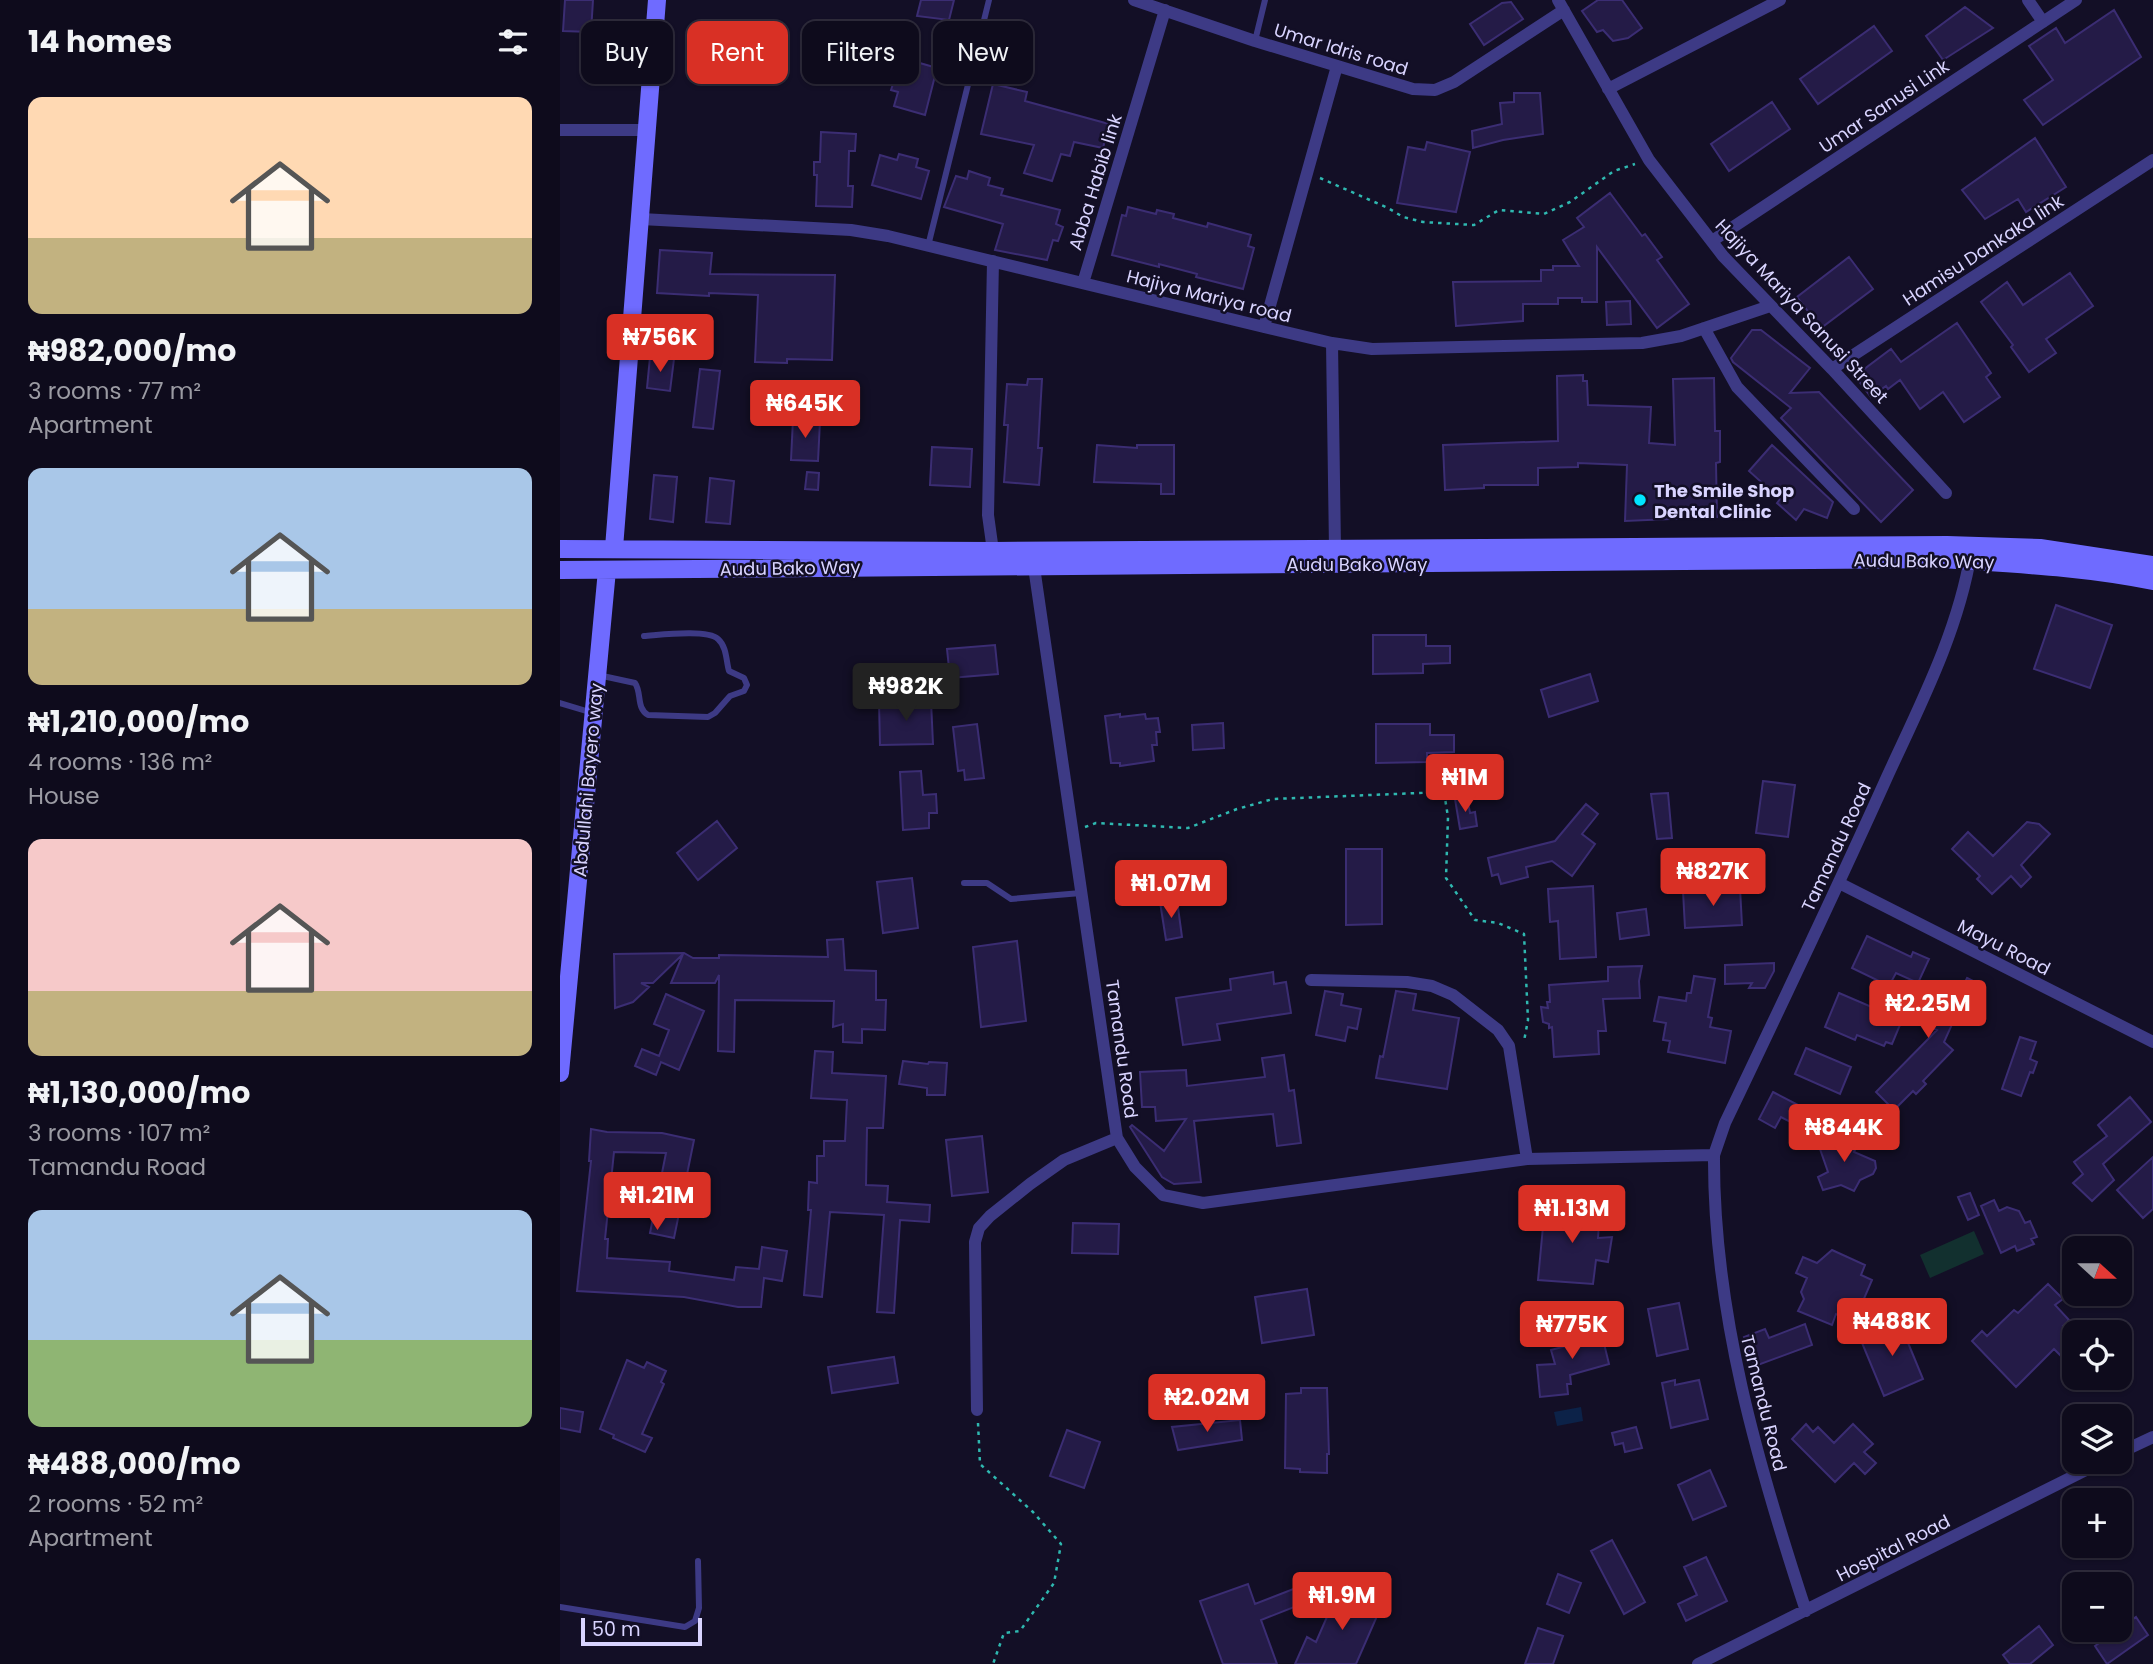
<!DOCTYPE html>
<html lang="en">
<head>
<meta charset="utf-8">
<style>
	:root { --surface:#0e0b1c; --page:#171425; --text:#f1f3f6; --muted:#9b9ba3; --line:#2e2b3b; --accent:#d93025 }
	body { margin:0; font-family:Poppins,sans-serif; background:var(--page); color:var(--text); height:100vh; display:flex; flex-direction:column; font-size:26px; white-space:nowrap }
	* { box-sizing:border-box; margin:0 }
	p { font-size:23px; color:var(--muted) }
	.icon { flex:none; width:38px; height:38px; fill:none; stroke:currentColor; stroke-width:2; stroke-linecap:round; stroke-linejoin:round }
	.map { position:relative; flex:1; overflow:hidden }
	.side { display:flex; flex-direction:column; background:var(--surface); width:560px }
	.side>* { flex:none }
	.banner { position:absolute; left:21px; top:21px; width:665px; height:63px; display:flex; gap:14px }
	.needle { width:46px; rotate:111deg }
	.tools { position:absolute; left:1502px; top:1236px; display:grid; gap:14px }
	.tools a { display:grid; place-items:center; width:70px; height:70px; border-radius:14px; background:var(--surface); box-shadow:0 2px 5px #0004,0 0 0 2px var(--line); font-size:35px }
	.scale { position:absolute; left:21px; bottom:18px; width:121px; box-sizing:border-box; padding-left:7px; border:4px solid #d9d4ff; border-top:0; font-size:19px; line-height:24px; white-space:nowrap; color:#d9d4ff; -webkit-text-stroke:5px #130f26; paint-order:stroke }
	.price { position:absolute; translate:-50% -60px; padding:0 16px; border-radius:7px; background:var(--accent); color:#fff; font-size:23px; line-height:46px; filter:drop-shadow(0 2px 4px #0008) }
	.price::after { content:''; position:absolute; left:50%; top:42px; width:21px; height:16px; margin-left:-10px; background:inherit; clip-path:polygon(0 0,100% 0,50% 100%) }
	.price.selected { background:#222; color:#fff }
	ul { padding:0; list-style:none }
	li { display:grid; align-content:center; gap:14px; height:371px; padding:0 28px }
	li span { display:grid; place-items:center; height:217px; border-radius:14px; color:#555 }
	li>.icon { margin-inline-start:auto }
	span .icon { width:126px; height:126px; fill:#fffc; stroke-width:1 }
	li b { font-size:30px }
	h2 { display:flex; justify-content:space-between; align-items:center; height:84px; padding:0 28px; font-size:30px }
	.chip { padding:0 24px; border-radius:14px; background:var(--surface); box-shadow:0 2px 5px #0004,0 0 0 2px var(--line); font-size:24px; line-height:63px }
	.chip.selected { background:var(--accent); color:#fff }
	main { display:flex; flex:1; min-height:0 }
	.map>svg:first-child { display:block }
	.green { fill:#12302f }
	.water { fill:#0c2248 }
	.building { fill:#241b47; stroke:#3b2d73; stroke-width:2 }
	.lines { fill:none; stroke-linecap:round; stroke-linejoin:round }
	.path { stroke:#2fb8b0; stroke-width:2.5; stroke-dasharray:3.5 5; stroke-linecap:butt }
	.lane { stroke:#3d3a85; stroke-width:6 }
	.street { stroke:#3d3a85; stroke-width:12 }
	.secondary { stroke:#6f6bff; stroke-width:18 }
	.poi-dot { fill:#00e5ff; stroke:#130f26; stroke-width:2.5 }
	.labels { text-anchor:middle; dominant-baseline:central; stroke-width:5; stroke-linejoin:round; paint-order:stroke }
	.street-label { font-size:18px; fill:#d9d4ff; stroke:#130f26 }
	.poi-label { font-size:18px; font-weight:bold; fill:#d9d4ff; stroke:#130f26; text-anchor:start }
</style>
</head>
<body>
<main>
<section class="side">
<h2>14 homes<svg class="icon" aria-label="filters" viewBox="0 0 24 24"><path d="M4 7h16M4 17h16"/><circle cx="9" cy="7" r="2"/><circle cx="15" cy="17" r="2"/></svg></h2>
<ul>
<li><span style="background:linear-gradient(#ffd9b3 65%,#c2b280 0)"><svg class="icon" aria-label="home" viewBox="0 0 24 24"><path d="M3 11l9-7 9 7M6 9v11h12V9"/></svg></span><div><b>₦982,000/mo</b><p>3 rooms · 77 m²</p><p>Apartment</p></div></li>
<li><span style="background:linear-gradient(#a9c7e8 65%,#c2b280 0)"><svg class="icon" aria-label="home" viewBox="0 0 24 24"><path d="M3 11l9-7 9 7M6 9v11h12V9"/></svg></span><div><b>₦1,210,000/mo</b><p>4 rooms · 136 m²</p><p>House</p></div></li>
<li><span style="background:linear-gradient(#f6c9c9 70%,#c2b280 0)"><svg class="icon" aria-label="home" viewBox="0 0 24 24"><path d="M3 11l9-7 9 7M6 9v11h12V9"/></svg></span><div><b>₦1,130,000/mo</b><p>3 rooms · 107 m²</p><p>Tamandu Road</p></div></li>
<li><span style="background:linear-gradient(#a9c7e8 60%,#8fb573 0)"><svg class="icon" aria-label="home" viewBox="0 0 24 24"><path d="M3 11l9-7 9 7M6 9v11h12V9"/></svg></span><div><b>₦488,000/mo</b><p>2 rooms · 52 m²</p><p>Apartment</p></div></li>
</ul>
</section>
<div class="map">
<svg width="1593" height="1664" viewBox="0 0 1593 1664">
	<rect width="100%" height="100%" fill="#130f26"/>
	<!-- green -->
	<path class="green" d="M1414,1231L1424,1254L1370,1278L1360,1255Z"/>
	<!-- water -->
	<path class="water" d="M1021,1407L1023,1421L997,1426L994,1412Z"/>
	<!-- building -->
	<path class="building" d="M5,0H33L31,32L3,31Z
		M361,0H394L389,20L357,16Z
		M1038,0H1062L1082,28L1068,38L1053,41L1043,30L1037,32L1022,11Z
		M951,2L963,19L924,45L910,24L942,3Z
		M1405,7L1433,28L1383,60L1366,36Z
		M1554,10L1581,57L1483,125L1464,100L1493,80L1469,46L1496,28L1505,43Z
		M1314,26L1332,51L1258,104L1240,79Z
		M346,59L377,68L365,115L334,106L338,92L331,90L337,72L342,73Z
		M433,84L467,92L465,101L549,124L543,148L514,142L510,156L501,154L492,181L464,173L474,145L421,134Z
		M954,93H980L983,134L943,140L913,148L912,131L942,124L940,103L954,102Z
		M1212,102L1230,129L1169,171L1151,144Z
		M261,132L296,134L295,151H289L288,186H293L292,207L256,206L257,175H254V162H260Z
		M1475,138L1506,187L1466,212L1458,199L1425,219L1402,190Z
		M867,142L910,152L896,212L837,203L848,147L865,150Z
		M339,154L358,159L356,167L369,171L361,199L312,185L320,155L337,160Z
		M409,171L430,178L428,185L443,189L441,195L500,210L496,224L503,227L498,241L493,240L487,260L435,250L443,224L384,207L396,176L407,179Z
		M1050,193L1082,236L1085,234L1102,257L1097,260L1129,304L1097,328L1037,247V302H1022V298H998V304H963V321L896,326L893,282L981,281V270H993V266H1019L1003,240L1024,227L1017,218Z
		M568,207L596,214L597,210L614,214L613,218L647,227L648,223L691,235L688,246L694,248L683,289L636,277L637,274L599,264V267L552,255L562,215L566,216Z
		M100,250L152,253L150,274L275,275L272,360L227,359V363L195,362L198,295L149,293V296L97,293Z
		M1289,257L1313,289L1261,328L1237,297Z
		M1510,273L1533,306L1486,339L1496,353L1469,372L1451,347L1453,345L1421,302L1447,282L1463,305Z
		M1070,301L1071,324L1047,325L1046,302Z
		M1397,323L1431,373L1426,377L1440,397L1404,422L1383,392L1360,409L1340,380L1328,389L1326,386L1311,397L1295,376L1331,349L1341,362Z
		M1192,330H1201L1250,368L1230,393L1259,392L1353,490L1321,522L1221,418L1231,408L1173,362L1171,358Z
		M90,357L114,359L110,391L87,388Z
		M140,369L160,371L153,429L133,427Z
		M1023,375V381H1027L1028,405L1091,407L1089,443L1115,445L1113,379L1154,378L1155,431H1160V462L1156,463L1157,517L1065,521L1067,465L1018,463V467L978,468V485H924V488L885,490L883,445L998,441L997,376Z
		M468,379H482L478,448H482L479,485L444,482L448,425H444L447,384L467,385Z
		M210,388L228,390L226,411L207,409Z
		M233,419L260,421L258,461L231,460Z
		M537,445L577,448V445H614V494H601V484L534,482Z
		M1212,445L1273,502L1267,518L1244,509L1236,520L1217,503L1220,499L1189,471Z
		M372,447L412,449L410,487L370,485Z
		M247,472L259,473L258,490L245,489Z
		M94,475L117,477L113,522L90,519Z
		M150,478L174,481L170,524L146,522Z
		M1496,605L1552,625L1530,688L1474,669Z
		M813,635H866V646H890V663L863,664V673L813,674Z
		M435,645L438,674L390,678L387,649Z
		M1030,674L1038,701L989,717L981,690Z
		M371,701L373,744L320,745L319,702Z
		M560,714V717L585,714L586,719L598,718L600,732H596L597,745H592L594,761L560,766V763H551L545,716Z
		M663,723L664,748L633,750L632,725Z
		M417,724L424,778L405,780L404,770L398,771L393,727Z
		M816,724H870V735H894V752L867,753V762L816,763Z
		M361,771L363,795L376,794L377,813H369V828L343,830L340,772Z
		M1203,781L1235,785L1228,837L1196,833Z
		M1108,793L1112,838L1097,839L1091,794Z
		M907,797L910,813L915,812L917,826L900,829L895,799Z
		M1026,804L1038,814L1022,834L1035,844L1012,876L992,861L966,867L968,877L941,884L938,874L932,876L928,858L995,841Z
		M157,821L177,848L138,880L117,853Z
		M1467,822L1479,824L1490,834L1461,865L1471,877L1461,887L1451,876L1432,894L1417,879L1420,876L1392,849L1408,832L1433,856Z
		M786,849H822V924L786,925Z
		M352,878L358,928L323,933L317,882Z
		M1033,886L1036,957L1000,959L998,921L990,922L988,889Z
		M1180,888L1182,925L1125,928L1123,891Z
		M617,900L622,937L606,940L600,902Z
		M1086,909L1089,935L1060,939L1057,913Z
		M1307,936L1351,957L1353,952L1369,959L1358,983L1336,973L1329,986L1292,968Z
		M283,939L285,970L316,971V1000H326L325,1030L302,1029V1043L283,1042V1024L273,1027L274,1001L175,1000L174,1052L158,1051L159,975L155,983H111L123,954L93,983H81L89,987L73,1002L55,1008L54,954L124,953L133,958H159V955L268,957L267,940Z
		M457,941L466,1021L421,1027L413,947Z
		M1214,963V971L1205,988H1189L1192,983L1165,984V965Z
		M1082,966L1079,981L1080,998L1043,999L1046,1031H1038L1039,1054L994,1057L992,1027L989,1028V1024L983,1022L981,1007L988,1008L987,1002H990L989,985L1048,981V967Z
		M713,972L714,984L726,982L731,1013L657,1024L660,1040L623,1045L616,998L671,990L670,979Z
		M1134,976L1155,979L1148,1017L1152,1018L1150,1027L1171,1031L1165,1063L1108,1052L1110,1041L1103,1040L1106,1023L1094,1021L1099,997L1126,1001L1127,993H1131Z
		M1407,978L1423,986L1412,1009L1401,1004L1398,1011L1384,1042L1393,1050L1363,1081L1366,1084L1356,1094L1353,1091L1334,1110L1316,1092L1377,1030L1346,1016L1361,984L1396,1001Z
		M765,991L783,994L781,1005L801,1009L797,1029L788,1027L785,1041L756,1035Z
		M836,991L856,994L853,1010L899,1018L887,1089L816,1078L820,1056L823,1057Z
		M1279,993L1342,1020L1332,1044L1326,1042L1324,1046L1297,1035L1295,1040L1265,1027Z
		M106,994L144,1011L119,1070L101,1062L96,1075L75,1066L82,1049L99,1056L109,1030L94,1024Z
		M1460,1037L1476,1042L1470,1059L1477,1062L1473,1073L1470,1072L1461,1096L1442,1089Z
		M1246,1048L1291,1067L1280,1094L1235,1074Z
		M255,1051L273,1052L272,1073L326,1076L323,1128H307L306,1185L328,1186L327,1202L370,1205L369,1222L340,1220L334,1313L317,1312L324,1215L270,1212L262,1297L244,1295L251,1210H248L249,1182L257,1183V1156H264V1141H285L287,1100L251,1098Z
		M724,1055L729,1091L734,1090L741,1143L717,1146L713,1114L634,1121L641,1182L614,1184L602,1177L570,1127L572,1125L604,1151L626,1119L596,1121L595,1107H582L580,1072L626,1070L627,1086L705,1077L702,1058Z
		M343,1061L368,1064L369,1062L387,1063L385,1095H367V1088L339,1084Z
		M1213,1092L1267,1120L1258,1136L1221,1117L1215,1128L1199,1119Z
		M1570,1097L1591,1122L1543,1164L1554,1180L1532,1201L1513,1183L1523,1174L1514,1162L1547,1136L1538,1125Z
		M31,1129L47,1132L102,1133L134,1140L114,1238L90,1233L106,1153L54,1152L45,1239H48L47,1258L110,1262L109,1271L174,1280L176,1267L199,1269L202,1247L227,1251L222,1281L204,1278L201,1307H178L124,1297L17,1291L31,1161H29Z
		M1267,1132L1297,1145L1294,1152L1315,1161L1316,1168L1313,1174L1300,1180L1294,1191L1281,1185L1263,1190L1258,1177L1268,1172L1260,1149Z
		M422,1136L428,1192L392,1196L386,1140Z
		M1593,1157V1209L1583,1218L1557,1190Z
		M1410,1193L1419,1215L1408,1220L1398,1197Z
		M1434,1200L1439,1211L1447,1207L1459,1211L1465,1223L1470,1221L1477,1237L1471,1239L1474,1244L1457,1251L1455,1246L1441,1253L1421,1206Z
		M985,1205L1040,1210L1038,1238L1052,1237L1048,1262L1036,1260L1033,1284L978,1280Z
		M513,1223L559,1224L558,1254L512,1253Z
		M1272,1250L1305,1265L1301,1275L1312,1280L1294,1322L1276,1314L1272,1325L1238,1311L1244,1299L1241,1292L1247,1278L1236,1273L1243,1257L1257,1263Z
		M1488,1284L1503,1299L1495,1305L1509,1320L1503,1326L1514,1338V1347L1503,1358L1494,1349L1456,1387L1412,1341L1422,1331L1427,1336L1454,1310L1458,1313Z
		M747,1289L754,1335L702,1343L695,1297Z
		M1119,1303L1128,1349L1097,1356L1088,1309Z
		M1339,1321L1363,1379L1324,1396L1300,1338Z
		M1245,1324L1252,1345L1195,1366L1184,1337L1205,1329L1209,1338Z
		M1040,1327L1049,1364L1010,1375L1011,1384H1007L1008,1394L980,1397L977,1365L995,1364L991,1350L1006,1346L1004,1336Z
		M334,1357L338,1383L272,1393L268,1367Z
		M67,1360L84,1368L87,1362L106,1371L101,1382L104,1384L82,1434L92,1438L85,1452L53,1438L54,1435L40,1429Z
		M1115,1380V1385L1139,1380L1148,1419L1111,1428L1102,1383Z
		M741,1388H767L769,1454H767V1473L740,1472V1469L725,1468L726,1394L741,1393Z
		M0,1408L23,1412L20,1432L0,1428Z
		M680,1420L682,1440L618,1450L612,1427Z
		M1246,1424L1253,1432L1258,1427L1274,1443L1293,1424L1313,1444L1304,1452L1316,1463L1305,1474L1294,1463L1275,1482L1232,1439Z
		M1076,1427L1082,1448L1065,1452L1063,1443L1055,1445L1052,1433Z
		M507,1430L540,1442L524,1488L490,1476Z
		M1150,1470L1166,1506L1133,1520L1118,1485Z
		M1052,1540L1085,1602L1064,1614L1031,1551Z
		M1146,1557L1167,1601L1126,1621L1118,1604L1137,1595L1124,1567Z
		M998,1574L1021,1583L1009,1613L987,1604Z
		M688,1584L695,1604L741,1586L747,1602L701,1620L717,1664H663L640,1601Z
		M780,1587L821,1607L796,1664H735L747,1637L756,1642Z
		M1576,1617L1588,1635L1547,1664L1535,1646Z
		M1479,1626L1493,1645L1470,1664H1450L1443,1655Z
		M978,1628L1003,1636L993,1664H965Z"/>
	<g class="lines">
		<!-- path -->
		<path class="path" d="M760,178L828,208L843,217L863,222L914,225L939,210L984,214L1010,202L1054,171L1075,164
			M525,827L536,823L628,828L677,809L713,799L884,792L888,817L886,878L915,920L938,923L964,934L968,1020L964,1041
			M418,1423L420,1464L473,1512L501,1544L494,1583L460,1631L444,1633L433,1664"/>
		<!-- lane -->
		<path class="lane" d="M695,41L705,0
			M368,246L429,0
			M38,675L75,683C82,693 76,708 88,715L148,717L155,713L170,696L184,691L187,685L184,678L169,671C166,661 167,647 158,639C147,629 100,635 84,636
			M0,703L33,713
			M404,883H427L451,899L521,893
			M0,1607L125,1627L135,1621L139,1608L138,1561"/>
		<!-- street -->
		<path class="street" d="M574,0L695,41L853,89L875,90L894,82L1004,10
			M998,0L1089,160L1163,256L1272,369L1386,493
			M1468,0L1483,22
			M1048,89L1220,0
			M0,130H87
			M81,219L291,230L328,236L704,327L772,343L812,349L1082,343L1121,336L1210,306
			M1152,241L1516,0
			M523,283L605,10
			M704,327L777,66
			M1144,328L1177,387L1294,509
			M772,343L775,549
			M1272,369L1593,160
			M433,551L428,515L433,261
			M473,560L557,1138L575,1167L603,1195L643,1203L967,1159L1154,1155L1165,1123C1220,1008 1275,893 1327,777C1360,705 1398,632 1411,553
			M1279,883L1593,1042
			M751,980L847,982L872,986L893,995L938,1030L949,1046L967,1159
			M1154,1155C1153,1311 1198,1465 1246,1611
			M417,1410L415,1242L419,1228L430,1216L470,1184L504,1160L557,1138
			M1559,1453L1593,1437
			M1138,1664L1544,1461"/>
		<!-- secondary -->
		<path class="secondary" d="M54,548L97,0
			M0,549L433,551L1387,545L1480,548L1593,565
			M0,570L1384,559C1455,564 1524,567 1593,581
			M0,1073L47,570"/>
	</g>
	<!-- markers -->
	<circle class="poi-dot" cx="1080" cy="500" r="7"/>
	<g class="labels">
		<!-- street labels -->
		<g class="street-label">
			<text transform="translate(781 49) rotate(17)">Umar Idris road</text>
			<text transform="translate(1324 106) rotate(-34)">Umar Sanusi Link</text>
			<text transform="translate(535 182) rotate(-73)">Abba Habib link</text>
			<text transform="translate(1423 250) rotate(-33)">Hamisu Dankaka link</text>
			<text transform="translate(649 296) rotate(14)">Hajiya Mariya road</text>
			<text transform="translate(1242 311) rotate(47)">Hajiya Mariya Sanusi Street</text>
			<text transform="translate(1364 561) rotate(1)">Audu Bako Way</text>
			<text x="797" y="564">Audu Bako Way</text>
			<text transform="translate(230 568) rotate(-1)">Audu Bako Way</text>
			<text transform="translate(28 780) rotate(-85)">Abdullahi Bayero way</text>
			<text transform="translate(1276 847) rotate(-65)">Tamandu Road</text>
			<text transform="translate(1444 947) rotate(27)">Mayu Road</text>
			<text transform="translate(562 1049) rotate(82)">Tamandu Road</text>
			<text transform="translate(1204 1403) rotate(76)">Tamandu Road</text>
			<text transform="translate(1333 1548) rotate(-27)">Hospital Road</text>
		</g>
		<!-- poi labels -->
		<g class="poi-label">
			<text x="1094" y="490">The Smile Shop<tspan x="1094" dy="21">Dental Clinic</tspan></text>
		</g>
	</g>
</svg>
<div class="tools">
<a><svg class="needle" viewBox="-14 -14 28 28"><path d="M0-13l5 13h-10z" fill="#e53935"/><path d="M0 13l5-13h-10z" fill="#9b9ba3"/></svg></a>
<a><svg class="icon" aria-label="locate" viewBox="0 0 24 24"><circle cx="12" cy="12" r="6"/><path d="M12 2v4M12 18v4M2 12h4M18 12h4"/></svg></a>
<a><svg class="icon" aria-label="layers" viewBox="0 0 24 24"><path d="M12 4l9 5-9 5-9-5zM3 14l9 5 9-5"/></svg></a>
<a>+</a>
<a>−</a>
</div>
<div class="scale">50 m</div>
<b class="price" style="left:100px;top:374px">₦756K</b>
<b class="price" style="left:245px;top:440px">₦645K</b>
<b class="price selected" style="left:346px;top:723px">₦982K</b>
<b class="price" style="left:905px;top:814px">₦1M</b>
<b class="price" style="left:1153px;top:908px">₦827K</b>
<b class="price" style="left:611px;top:920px">₦1.07M</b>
<b class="price" style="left:1368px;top:1040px">₦2.25M</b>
<b class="price" style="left:1284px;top:1164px">₦844K</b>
<b class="price" style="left:97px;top:1232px">₦1.21M</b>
<b class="price" style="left:1012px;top:1245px">₦1.13M</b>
<b class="price" style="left:1332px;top:1358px">₦488K</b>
<b class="price" style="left:1012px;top:1361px">₦775K</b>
<b class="price" style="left:647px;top:1434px">₦2.02M</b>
<b class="price" style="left:782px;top:1632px">₦1.9M</b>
<div class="banner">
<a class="chip">Buy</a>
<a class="chip selected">Rent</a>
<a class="chip">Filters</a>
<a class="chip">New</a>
</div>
</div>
</main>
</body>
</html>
